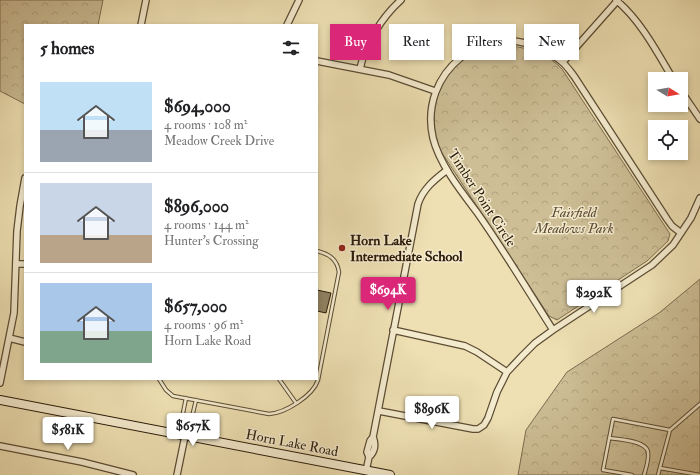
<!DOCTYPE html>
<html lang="en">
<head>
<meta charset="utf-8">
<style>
	:root { --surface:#fff; --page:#f6f6f6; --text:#202124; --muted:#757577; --line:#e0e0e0; --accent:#db2777 }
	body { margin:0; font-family:"IM FELL Double Pica",serif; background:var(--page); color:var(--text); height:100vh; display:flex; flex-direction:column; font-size:15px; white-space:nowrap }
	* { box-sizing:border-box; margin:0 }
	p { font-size:13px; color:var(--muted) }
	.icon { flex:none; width:22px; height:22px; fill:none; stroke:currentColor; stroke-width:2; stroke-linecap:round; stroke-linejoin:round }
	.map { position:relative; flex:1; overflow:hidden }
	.drawer { position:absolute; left:24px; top:24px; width:294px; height:356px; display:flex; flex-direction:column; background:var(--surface); border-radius:0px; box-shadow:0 2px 6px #0003 }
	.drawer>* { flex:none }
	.guide { position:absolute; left:330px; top:24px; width:310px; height:36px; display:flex; gap:8px }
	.needle { width:26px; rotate:101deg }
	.buttons { position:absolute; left:648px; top:72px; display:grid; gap:8px }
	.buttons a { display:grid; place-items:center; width:40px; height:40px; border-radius:0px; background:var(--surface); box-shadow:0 2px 6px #0003; font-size:20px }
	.price { position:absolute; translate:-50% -34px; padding:0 9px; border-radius:4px; background:#fff; color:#222; font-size:13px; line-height:26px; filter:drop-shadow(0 1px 2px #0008) }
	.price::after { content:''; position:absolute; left:50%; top:24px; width:12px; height:9px; margin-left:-6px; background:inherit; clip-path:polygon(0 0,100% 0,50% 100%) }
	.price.on { background:var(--accent); color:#fff }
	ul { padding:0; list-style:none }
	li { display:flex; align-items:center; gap:12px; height:100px; padding:0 16px }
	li+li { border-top:1px solid var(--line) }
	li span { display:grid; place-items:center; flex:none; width:112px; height:80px; border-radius:0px; color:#555 }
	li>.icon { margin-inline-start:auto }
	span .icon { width:48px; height:48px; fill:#fffc; stroke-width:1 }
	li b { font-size:17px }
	h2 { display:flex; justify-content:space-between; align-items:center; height:48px; padding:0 16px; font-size:17px }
	.tag { padding:0 14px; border-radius:0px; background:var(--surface); box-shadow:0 2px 6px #0003; font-size:14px; line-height:36px }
	.tag.on { background:var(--accent); color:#fff }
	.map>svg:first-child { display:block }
	.forest { fill:url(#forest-crowns); stroke:#7c6c50 }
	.building { fill:#908162; stroke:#2a1a0a }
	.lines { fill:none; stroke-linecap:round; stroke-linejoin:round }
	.service-casing { stroke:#5b4c34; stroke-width:4.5 }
	.minor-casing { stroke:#5b4c34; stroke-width:8 }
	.secondary-casing { stroke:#2a1a0a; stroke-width:10 }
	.service { stroke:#f4ebce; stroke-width:2.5 }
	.minor { stroke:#f4ebce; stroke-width:5.5 }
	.secondary { stroke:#f4ebce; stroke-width:8 }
	.poi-dot { fill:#8f2418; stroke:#f4ebce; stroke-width:1.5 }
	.labels { text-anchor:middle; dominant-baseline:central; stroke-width:3; stroke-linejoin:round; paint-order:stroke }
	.street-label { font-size:14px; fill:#2a1a0a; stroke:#f4ebce }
	.park-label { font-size:14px; font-style:italic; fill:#5b4b34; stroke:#f4ebce }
	.poi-label { font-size:14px; font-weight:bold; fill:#2a1a0a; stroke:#f4ebce; text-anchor:start }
</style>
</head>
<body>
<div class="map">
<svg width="700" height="475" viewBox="0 0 700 475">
	<defs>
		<pattern id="forest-crowns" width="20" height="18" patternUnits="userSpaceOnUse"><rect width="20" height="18" fill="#cdbe96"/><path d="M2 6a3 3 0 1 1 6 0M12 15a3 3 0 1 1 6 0" fill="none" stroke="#b0a380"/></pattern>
	</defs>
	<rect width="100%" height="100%" fill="#eee0b3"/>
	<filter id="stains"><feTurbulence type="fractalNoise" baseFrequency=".005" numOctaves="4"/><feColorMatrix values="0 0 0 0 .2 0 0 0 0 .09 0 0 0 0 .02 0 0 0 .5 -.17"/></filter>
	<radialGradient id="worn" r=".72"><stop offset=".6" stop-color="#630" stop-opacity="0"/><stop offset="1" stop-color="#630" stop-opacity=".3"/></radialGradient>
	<!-- forest -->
	<path class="forest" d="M0,0H103L98,25H25V104L0,91Z
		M510,46C530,48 548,54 562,69L670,234L668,241L647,261L557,320L549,316L440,150C424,112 440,65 480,51C490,47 500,46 510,46Z
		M700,279V475H518L526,430L567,372L659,313Z"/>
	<!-- building -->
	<path class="building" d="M317,290L331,293L326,313L317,311Z"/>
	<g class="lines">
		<!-- service casing -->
		<g class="service-casing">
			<path id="service" d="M159,379L166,390L173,396L269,414C285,413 313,396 318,380L339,272C337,259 329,254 317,251
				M279,379L296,403
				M179,433L186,398
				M188,434L196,400
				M609,438C619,439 648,441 648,453C649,460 646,468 644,475
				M660,468L700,475
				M632,475L603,470L613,419L670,430
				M658,475L670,430L700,404"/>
		</g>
		<!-- minor casing -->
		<g class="minor-casing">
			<path id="minor" d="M616,0C641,21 657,52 673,79
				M141,25L146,0
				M287,25L299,0
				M317,61L389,75L435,91
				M563,62L618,0
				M360,69C365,44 382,17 401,0
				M681,91L700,119
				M17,264H25
				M393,330L465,346L477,352L507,372
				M553,330C528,291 503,249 476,211C460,190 439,163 433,138C418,73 484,19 544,50C550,54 557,57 562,62C567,66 570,71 574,76L667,219L672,226L681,233
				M9,338L25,342
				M0,383L14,313L17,231L20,206L25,178
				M379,411L473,429H478L484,425L488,418L497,392L507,372L523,355L535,343L553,330L652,265L673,245L691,218L700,198
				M0,446L82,462L133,475
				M369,457C375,452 376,444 373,437
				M366,471L369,457L367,452L370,441L373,437L418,204C423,189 434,180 447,170
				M177,475L185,436"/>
		</g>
		<!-- secondary casing -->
		<g class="secondary-casing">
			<path id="secondary" d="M0,400L390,475"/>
		</g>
		<!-- service -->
		<use href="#service" class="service"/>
		<!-- minor -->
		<use href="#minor" class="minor"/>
		<!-- secondary -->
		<use href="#secondary" class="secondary"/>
	</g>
	<!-- markers -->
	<circle class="poi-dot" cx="342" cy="248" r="4"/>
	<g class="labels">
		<!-- street labels -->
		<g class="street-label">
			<text transform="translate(482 198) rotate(57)">Timber Point Circle</text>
			<text transform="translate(292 443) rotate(11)">Horn Lake Road</text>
		</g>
		<!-- park labels -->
		<g class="park-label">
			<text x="574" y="212">Fairfield<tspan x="574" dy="16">Meadows Park</tspan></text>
		</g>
		<!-- poi labels -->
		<g class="poi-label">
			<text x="350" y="240">Horn Lake<tspan x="350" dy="16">Intermediate School</tspan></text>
		</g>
	</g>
	<rect width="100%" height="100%" filter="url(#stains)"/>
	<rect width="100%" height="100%" fill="url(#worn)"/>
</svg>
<div class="buttons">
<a><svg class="needle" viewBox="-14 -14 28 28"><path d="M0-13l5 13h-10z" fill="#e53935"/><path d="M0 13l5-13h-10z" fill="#757577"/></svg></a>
<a><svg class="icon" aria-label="locate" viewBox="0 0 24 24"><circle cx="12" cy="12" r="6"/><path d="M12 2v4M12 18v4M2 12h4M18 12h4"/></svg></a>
</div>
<b class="price on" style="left:388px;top:311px">$694K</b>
<b class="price" style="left:594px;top:314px">$292K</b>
<b class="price" style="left:432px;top:430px">$896K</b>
<b class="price" style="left:193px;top:447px">$657K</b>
<b class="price" style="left:68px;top:451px">$581K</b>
<div class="guide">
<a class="tag on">Buy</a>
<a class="tag">Rent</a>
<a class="tag">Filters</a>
<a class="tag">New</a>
</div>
<section class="drawer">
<h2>5 homes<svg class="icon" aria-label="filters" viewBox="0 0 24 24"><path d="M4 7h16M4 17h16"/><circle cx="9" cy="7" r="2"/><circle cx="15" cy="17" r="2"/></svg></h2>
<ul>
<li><span style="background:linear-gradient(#bfe0f5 60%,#9aa5b1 0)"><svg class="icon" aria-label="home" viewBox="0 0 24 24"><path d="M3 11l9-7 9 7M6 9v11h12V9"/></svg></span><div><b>$694,000</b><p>4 rooms · 108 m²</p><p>Meadow Creek Drive</p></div></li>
<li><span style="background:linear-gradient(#c9d6e8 65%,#b9a48a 0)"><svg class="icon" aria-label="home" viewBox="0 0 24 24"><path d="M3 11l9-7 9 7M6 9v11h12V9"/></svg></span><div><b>$896,000</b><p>4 rooms · 144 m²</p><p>Hunter's Crossing</p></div></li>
<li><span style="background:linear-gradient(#a9c7e8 60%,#7fa58c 0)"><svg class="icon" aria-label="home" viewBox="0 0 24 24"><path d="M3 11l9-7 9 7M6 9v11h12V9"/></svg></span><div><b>$657,000</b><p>4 rooms · 96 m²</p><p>Horn Lake Road</p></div></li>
</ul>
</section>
</div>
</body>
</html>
